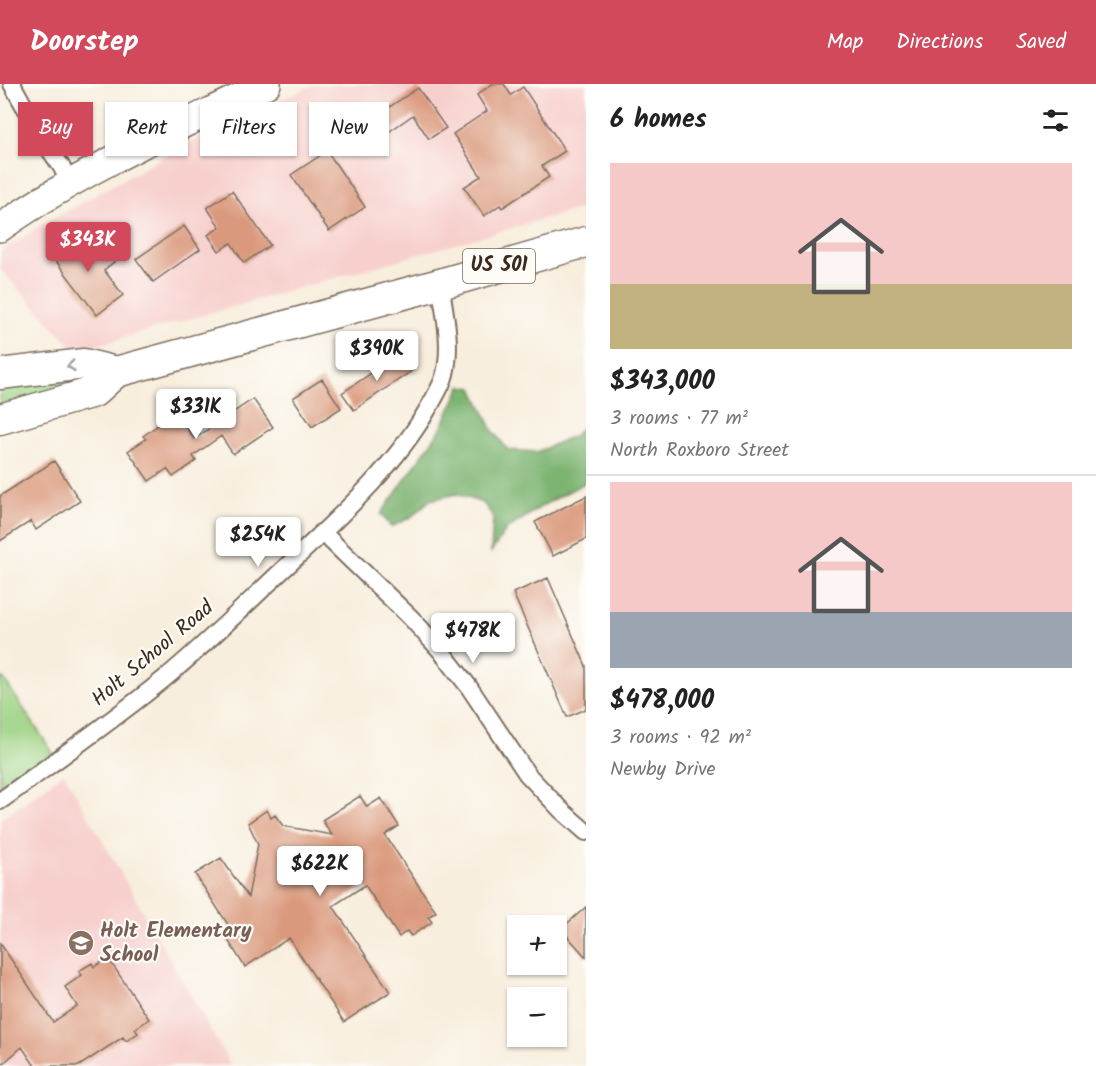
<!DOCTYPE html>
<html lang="en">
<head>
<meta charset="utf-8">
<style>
	:root { --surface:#fff; --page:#f6f6f6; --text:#222; --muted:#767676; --line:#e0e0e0; --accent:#d1495b }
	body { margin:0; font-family:Kalam,sans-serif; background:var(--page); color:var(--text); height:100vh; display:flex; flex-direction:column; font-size:22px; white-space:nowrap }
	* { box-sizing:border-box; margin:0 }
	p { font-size:20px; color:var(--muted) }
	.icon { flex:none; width:33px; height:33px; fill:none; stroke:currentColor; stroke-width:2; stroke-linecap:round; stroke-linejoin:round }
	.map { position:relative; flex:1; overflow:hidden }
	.drawer { display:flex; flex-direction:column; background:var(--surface); width:510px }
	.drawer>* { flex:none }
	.hud { position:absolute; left:18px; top:18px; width:477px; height:54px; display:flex; gap:12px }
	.tools { position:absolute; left:507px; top:831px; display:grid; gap:12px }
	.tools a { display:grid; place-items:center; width:60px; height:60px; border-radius:0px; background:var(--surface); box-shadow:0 2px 4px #0004; font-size:30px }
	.price { position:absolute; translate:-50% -51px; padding:0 14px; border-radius:6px; background:#fff; color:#222; font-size:20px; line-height:39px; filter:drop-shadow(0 2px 3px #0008) }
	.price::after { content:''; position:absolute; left:50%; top:36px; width:18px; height:14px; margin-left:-9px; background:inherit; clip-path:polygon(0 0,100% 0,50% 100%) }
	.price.on { background:var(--accent); color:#fff }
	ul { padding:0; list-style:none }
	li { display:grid; align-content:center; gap:12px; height:318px; padding:0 24px }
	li+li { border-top:2px solid var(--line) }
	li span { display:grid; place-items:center; height:186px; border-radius:0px; color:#555 }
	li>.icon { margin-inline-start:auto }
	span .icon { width:108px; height:108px; fill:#fffc; stroke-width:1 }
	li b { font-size:26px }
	h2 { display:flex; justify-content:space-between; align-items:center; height:72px; padding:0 24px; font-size:26px }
	.chip { padding:0 21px; border-radius:0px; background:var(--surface); box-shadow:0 2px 4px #0004; font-size:21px; line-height:54px }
	.chip.on { background:var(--accent); color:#fff }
	header { display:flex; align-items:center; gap:36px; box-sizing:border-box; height:84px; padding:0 30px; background:var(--accent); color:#fff }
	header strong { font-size:28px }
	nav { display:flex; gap:33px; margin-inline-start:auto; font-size:21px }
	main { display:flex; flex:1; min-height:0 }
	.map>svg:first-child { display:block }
	.built { fill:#f7d0cd }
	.green { fill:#9cd283; stroke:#6c7e50; stroke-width:1.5 }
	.forest { fill:#7db471; stroke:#5c6f48; stroke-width:1.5 }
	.building { fill:#da987c }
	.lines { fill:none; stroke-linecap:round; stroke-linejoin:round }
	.street-casing { stroke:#7d6f61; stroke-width:20 }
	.primary-casing { stroke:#7d6f61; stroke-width:30 }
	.highway-casing { stroke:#7d6f61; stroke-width:33 }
	.street { stroke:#fff; stroke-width:16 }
	.primary { stroke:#fff; stroke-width:27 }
	.highway { stroke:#fff; stroke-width:30 }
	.oneway { stroke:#a79f9a }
	.labels { text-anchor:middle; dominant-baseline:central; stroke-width:4.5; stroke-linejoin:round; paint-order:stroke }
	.shield { fill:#fdfcf7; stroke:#75695f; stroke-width:1.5 }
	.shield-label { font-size:20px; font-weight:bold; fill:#3b2a1e }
	.street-label { font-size:21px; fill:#3b2a1e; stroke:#fdfcf7 }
	.education-label { font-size:21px; font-weight:bold; fill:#785e54; stroke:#fdfcf7; text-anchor:start }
</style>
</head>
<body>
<header>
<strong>Doorstep</strong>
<nav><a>Map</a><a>Directions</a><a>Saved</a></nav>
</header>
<main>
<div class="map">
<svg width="586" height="982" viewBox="0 0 586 982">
	<rect width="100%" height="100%" fill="#fdfcf7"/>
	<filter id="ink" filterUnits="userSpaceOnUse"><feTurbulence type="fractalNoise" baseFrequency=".0167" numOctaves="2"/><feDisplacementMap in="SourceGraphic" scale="12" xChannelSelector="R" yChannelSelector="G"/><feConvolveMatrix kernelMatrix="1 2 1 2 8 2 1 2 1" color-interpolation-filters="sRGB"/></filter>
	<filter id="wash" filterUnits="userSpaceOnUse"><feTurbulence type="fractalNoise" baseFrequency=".008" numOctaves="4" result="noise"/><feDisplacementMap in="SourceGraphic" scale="24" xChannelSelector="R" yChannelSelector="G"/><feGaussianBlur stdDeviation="1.35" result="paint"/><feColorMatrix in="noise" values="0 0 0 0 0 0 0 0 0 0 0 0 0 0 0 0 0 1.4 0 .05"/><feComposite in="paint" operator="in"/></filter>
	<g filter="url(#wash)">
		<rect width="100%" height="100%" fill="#f8eede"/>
		<!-- built -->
		<path class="built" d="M315,0H586V123L76,267L0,185V168L38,143L183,62Z
			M64,689L231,982H0V736Z"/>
		<!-- green -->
		<path class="green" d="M62,296L63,306L0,322V302Z
			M3,594L53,669L0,709V595Z"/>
		<!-- forest -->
		<path class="forest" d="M461,302L473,304L493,347L508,366L537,368L575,351L586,340V398L542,422L507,445L491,468L493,432L483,419L456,410L430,416L411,433L391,443L381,430L440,346Z"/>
		<g id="blocks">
			<!-- building -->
			<path class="building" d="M492,0H504L511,11L523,3L565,67L542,82L549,93L502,124L500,121L484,132L464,103L481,92L453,50L487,27L477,11Z
				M418,4L446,44L429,55L413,31L387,49L376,32Z
				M327,67L365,123L329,147L291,91Z
				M232,107L270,161L244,179L231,159L219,167L208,151L220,143L207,124Z
				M184,142L200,165L153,198L136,175Z
				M75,149L94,174L106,165L115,177L104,186L123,211L97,231L49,168Z
				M401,269L413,286L354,326L342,309Z
				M322,295L341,324L312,343L293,314Z
				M253,315L273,343L233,370L221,352L193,372L196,377L173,393L167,385L149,397L128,367L146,355L143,352L176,328L194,355Z
				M54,377L80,417L36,446L31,437L0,457V412Z
				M586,412V455L553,472L535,438Z
				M548,494L586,582V625L567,633L513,509Z
				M360,712L367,723L381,714L399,742L385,751L436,828L428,833L432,838L411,852L407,847L399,853L365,801L333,822L390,908L344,938L289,854L245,883L224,850L231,845L195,790L221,774L248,813L258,760L248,739L267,726L271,734L275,731L283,742L332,751L322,736Z
				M586,823V873L561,845Z
				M0,859L53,938L77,922L65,903L82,891L79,887L92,879L94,883L108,874L149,935L135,945L138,949L126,957L123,953L79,982H35L22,963L0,982Z"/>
		</g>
	</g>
	<g filter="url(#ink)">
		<use href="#blocks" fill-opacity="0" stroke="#7d6f61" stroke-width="1.5"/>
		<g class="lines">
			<!-- street casing -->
			<g class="street-casing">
				<path id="street" d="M12,0L43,56L61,82L71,100
					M322,448L411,534L441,567L469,603L527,690L561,726L586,748
					M0,717C55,677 111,638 164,595C211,556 255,511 301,469C348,425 397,379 429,323C435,312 442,302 445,290C452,261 445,230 440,200"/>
			</g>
			<!-- primary casing -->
			<g class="primary-casing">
				<path id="primary" d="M0,144C82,86 176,44 267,0"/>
			</g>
			<!-- highway casing -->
			<g class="highway-casing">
				<path id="highway" d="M0,290L84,280L116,288L440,200L586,158
					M0,335L94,308L116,288"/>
			</g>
			<!-- street -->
			<use href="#street" class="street"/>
			<!-- primary -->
			<use href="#primary" class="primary"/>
			<!-- highway -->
			<use href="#highway" class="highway"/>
		</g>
		<!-- one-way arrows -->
		<defs><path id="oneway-chevron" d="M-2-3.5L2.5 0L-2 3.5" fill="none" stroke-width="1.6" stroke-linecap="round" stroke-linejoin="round" transform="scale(1.5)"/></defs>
		<use class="oneway" href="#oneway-chevron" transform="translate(71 282) rotate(173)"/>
	</g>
	<!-- icons -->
	<defs>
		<g id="school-disc" transform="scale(1.35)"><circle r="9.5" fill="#8d6e63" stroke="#fdfcf7"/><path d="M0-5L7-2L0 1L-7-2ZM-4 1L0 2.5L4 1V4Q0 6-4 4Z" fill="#fff"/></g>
	</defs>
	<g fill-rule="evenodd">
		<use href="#school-disc" x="81" y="859"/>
	</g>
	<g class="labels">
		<!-- shield labels -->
		<rect class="shield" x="463" y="165" width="72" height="34" rx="4.5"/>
		<g class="shield-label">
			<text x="499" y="182">US 501</text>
		</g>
		<!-- street labels -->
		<g class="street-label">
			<text transform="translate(153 570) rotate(-40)">Holt School Road</text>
		</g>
		<!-- education labels -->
		<g class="education-label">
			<text x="100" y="847">Holt Elementary<tspan x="100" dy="24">School</tspan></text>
		</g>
	</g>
</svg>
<div class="tools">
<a>+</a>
<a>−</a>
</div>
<b class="price on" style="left:88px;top:189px">$343K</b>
<b class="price" style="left:377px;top:298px">$390K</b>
<b class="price" style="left:196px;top:356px">$331K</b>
<b class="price" style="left:258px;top:484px">$254K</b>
<b class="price" style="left:473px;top:580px">$478K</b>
<b class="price" style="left:320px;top:813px">$622K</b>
<div class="hud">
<a class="chip on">Buy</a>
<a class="chip">Rent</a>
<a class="chip">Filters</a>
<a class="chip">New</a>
</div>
</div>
<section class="drawer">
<h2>6 homes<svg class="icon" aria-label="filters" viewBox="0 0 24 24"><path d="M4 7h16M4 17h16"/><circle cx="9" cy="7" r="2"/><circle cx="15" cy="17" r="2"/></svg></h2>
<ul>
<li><span style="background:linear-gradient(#f6c9c9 65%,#c2b280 0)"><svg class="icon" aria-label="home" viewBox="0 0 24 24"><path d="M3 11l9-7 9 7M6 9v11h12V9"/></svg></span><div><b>$343,000</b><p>3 rooms · 77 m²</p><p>North Roxboro Street</p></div></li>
<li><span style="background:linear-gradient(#f6c9c9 70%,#9aa5b1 0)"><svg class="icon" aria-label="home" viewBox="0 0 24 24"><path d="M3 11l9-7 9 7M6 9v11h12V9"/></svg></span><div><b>$478,000</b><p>3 rooms · 92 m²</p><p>Newby Drive</p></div></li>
</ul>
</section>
</main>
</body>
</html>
